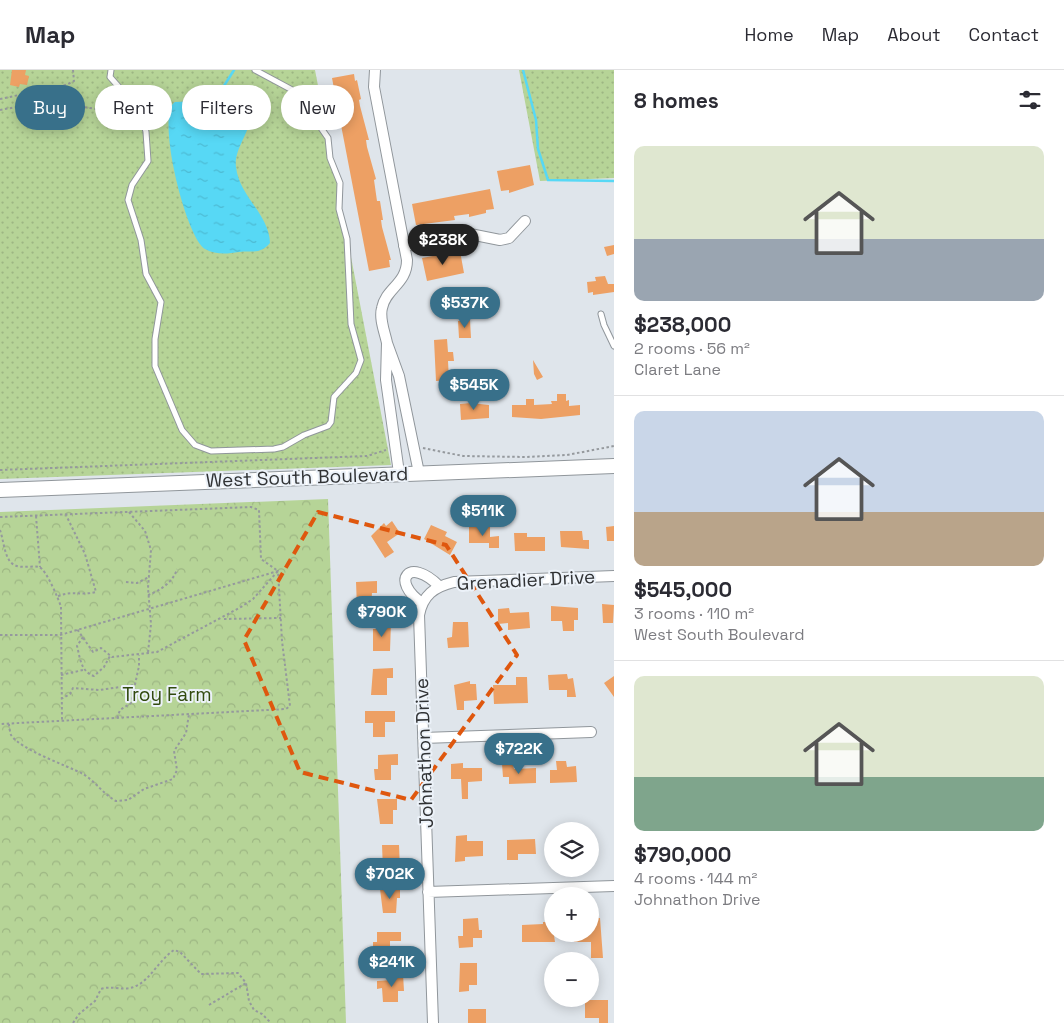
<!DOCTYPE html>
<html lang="en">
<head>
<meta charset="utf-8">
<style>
	:root { --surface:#fff; --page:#f2f2f3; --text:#2b2b33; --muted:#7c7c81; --line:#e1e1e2; --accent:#38708a }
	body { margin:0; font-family:"Space Grotesk",sans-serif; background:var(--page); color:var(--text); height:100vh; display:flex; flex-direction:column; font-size:19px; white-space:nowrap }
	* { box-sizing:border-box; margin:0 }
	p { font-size:16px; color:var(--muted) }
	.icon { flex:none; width:28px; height:28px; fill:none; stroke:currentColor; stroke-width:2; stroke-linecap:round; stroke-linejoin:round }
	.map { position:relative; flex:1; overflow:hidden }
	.sheet { display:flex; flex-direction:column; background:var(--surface); width:450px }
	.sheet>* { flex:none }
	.top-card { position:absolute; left:15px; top:15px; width:475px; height:45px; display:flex; gap:10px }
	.buttons { position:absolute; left:544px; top:752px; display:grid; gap:10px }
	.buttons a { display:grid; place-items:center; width:55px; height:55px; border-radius:50%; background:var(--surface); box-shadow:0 2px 12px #0003; font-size:25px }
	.price { position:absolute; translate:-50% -42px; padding:0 11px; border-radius:18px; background:var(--accent); color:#fff; font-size:16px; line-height:32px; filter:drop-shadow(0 1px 2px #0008) }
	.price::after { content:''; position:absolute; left:50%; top:30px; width:15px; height:11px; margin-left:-8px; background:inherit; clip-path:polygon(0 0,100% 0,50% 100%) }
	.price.current { background:#222; color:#fff }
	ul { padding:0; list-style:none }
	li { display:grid; align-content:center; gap:10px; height:265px; padding:0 20px }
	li+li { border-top:1px solid var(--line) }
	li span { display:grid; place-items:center; height:155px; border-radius:10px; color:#555 }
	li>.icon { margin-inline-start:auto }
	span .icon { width:90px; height:90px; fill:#fffc; stroke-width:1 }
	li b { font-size:21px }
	h2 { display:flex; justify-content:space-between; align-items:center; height:60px; padding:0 20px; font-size:21px }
	.chip { padding:0 18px; border-radius:22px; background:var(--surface); box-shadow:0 2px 12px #0003; font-size:18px; line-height:45px }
	.chip.current { background:var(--accent); color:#fff }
	header { display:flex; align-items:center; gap:30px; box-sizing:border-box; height:70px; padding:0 25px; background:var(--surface); border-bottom:1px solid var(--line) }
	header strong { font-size:24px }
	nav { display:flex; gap:28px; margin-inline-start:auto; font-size:18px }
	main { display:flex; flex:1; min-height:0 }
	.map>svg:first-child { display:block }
	.grass { fill:url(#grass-dots) }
	.park { fill:url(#park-crowns) }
	.water { fill:url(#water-ripples) }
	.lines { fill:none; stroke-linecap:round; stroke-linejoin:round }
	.stream { stroke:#57d8f5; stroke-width:2.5 }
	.building { fill:#eda064 }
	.service-casing { stroke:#90969b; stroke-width:7 }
	.minor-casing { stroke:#90969b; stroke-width:12 }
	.secondary-casing { stroke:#90969b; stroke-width:16 }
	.path { stroke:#95999d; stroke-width:2; stroke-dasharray:2.5 2.5; stroke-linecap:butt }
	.service { stroke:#fff; stroke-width:5 }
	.minor { stroke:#fff; stroke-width:10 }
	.secondary { stroke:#fff; stroke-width:14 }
	.marked { fill:none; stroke:#df570e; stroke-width:4; stroke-dasharray:10 6; stroke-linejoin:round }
	.labels { text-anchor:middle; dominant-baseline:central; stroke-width:4; stroke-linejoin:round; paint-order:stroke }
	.street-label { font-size:19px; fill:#313335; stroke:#ecf2f9 }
	.park-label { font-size:19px; fill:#314a0e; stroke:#ecf2f9 }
</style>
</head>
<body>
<header>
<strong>Map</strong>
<nav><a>Home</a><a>Map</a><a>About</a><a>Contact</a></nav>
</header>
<main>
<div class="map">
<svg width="614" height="953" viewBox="0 0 614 953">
	<defs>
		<pattern id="grass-dots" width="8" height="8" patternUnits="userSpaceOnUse" patternTransform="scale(1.25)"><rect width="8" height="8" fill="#b6d497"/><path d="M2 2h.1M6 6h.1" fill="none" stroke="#9db683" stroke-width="1.8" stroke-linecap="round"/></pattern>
		<pattern id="park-crowns" width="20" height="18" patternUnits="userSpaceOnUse" patternTransform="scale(1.25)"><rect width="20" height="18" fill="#b6d497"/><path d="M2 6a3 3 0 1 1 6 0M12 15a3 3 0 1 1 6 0" fill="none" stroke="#9db683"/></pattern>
		<pattern id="water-ripples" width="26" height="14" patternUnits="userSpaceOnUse" patternTransform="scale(1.25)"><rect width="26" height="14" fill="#57d8f5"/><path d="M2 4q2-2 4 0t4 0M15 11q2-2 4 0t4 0" fill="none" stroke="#4cbad3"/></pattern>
	</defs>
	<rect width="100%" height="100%" fill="#dfe5eb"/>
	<!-- grass -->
	<path class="grass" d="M0,0H315L391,395L0,409Z
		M519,0H614V108L540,111Z"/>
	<!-- park -->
	<path class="park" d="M328,429L346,953H0V442Z"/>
	<!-- water -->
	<path class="water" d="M219,20C229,21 240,20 246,30C261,54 233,74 236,97C239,126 269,144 270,173C260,185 252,180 239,182C227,184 216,185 205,179C186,168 155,44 175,32L195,31Z"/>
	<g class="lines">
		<!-- stream -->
		<path class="stream" d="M523,0L536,50L538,79L548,110L614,111
			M219,20L222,19L234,0"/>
	</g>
	<!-- building -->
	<path class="building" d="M12,0H26L25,5L29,6L27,15L20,14L19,17L10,15Z
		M354,4L355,11L357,10L361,29L359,30L360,36L369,70H366L367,77L376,109L374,110L377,131H380L383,150H381L382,157L391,190H389L390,197L369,201L332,8Z
		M530,95L534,115L509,123V120L501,121L497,101Z
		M490,119L494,139L486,140V143L469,147V144L454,146L455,150L416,155L412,134Z
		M614,175V184L607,186L604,177Z
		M460,181L464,203L427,211L422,188Z
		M605,206L608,214H614V222L593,225V222L588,223L587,212L596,211L595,207Z
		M470,250L471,268H459L458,251Z
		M447,269L448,282H453L454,291H448L449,310L436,311L434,270Z
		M533,290L543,307L537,310L534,304Z
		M557,324H566V331L569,330V336L580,335V345L541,349L512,347V335H526V329H534V335L552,334L551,331H557Z
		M471,333L489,335V348L461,350L460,334Z
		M392,451L400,463L387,472L394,482L385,488L371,466L384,453L386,456Z
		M431,455L447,462L445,466L457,472L450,485L424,469Z
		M614,456V471H607L606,457Z
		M469,457H490V467L499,466V478H489V473H469Z
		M560,461H582L583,470H589V479L561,477Z
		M514,463H527V467H545V481H515Z
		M377,511V523H372L371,537H357L356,512Z
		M602,534L614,535L613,553H603Z
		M551,536L578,538V550H574V561H563L562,551H551Z
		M509,538L510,543L529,542L530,558L508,560V553L498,554V539Z
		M391,552L390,581H373V559H381V553Z
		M453,552H468L469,577L448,578L447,568L452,567Z
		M393,598V608H387V625H371L373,599Z
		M567,604L568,609L573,608L576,627H567V620H549L548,605Z
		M614,606V627L604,613Z
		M516,607H527L528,633L494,634L493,615H516Z
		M470,611V614H476L477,630L464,631V640H457L454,615Z
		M365,641H395V652H385V667H373V653H365Z
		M398,684V695H391V710H375L374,699H378V685Z
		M556,691H566L567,697L576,696L577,712L550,713V700H557Z
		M463,693V698H482V711L468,712V729H462L461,709H451V694Z
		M502,694H513L514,699L536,698V713L509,714V707H503Z
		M377,729H397V740H393V754H380Z
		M467,765V771H483V786L465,787V791L455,792L456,766Z
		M535,769L536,784H518V790H507V770Z
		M382,775H399L400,799L383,800Z
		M400,818V828H397L396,843H383L380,819Z
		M478,848L479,860H482V868H473V877L459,878L458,866H463V849Z
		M600,848L603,888H591V872H574V864H590V849Z
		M543,852H552L555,872H522V855L543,854Z
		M377,862H401V871H390V888L378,889L377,880H373V872H377Z
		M460,893H477V915H469V921L459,922Z
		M392,904H403L404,921H398V932H383L382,918L377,919V911L392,910Z
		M585,930H608V953H599V948H585Z
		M468,939H486V953H468Z"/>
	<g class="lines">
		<!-- service casing -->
		<g class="service-casing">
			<path id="service" d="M111,0L110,7L134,34L143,49L146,62L148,91L132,115L128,130L141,170L146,204L161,232L155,269V296L182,360L195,375L211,381L274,379L283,377L304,365L328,356L331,352L334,327L356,303L361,290L351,254L347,169L339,139L340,113L330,88L328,68L296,22L255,0
				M601,244L604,255L614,276"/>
		</g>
		<!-- minor casing -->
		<g class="minor-casing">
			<path id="minor" d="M375,0L374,17L407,190C407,214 386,218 382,238C379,249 385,263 387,273
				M404,176L470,164L500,170L509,168L525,151
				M399,403L386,310L387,273L399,306L419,403
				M422,533C390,511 409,486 439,516
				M423,668L591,662
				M428,822L614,816
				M433,953L419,545C423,525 434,517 454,512L614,506"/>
		</g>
		<!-- secondary casing -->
		<g class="secondary-casing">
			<path id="secondary" d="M0,420L614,396"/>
		</g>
		<!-- path -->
		<path class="path" d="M0,29L66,15L74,11L73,0
			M0,40C38,32 74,34 112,42
			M423,378L463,386L525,387L567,385L614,376
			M0,400L367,386L386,380
			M129,442L145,461L151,480L148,518L151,554L148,583
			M36,446L40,497
			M0,447L251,437L259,440L261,489L278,501L253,529L241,537L157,582L112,587L101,578L93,582L77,559
			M0,460C3,468 4,482 9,490C16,501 29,495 39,497C46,499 59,530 61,537L62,651
			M126,512L137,513L149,507
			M148,525C160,521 174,511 177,499
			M58,526C75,520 80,526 96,522L85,484L66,445
			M224,549L281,548
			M0,565H60L278,501L282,571L290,636L286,639L0,654
			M83,567L77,576C80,588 81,602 94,606L104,597L110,586
			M61,605L83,600
			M61,629L70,624L73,618L99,620L135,615
			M117,648L120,640L131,633L139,596V585
			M9,654C9,657 10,662 11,665C21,680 66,695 83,704C95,711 103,724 116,731L128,730L144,719L173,709L177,700L174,681L186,663L189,644
			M209,935L246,913
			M73,953L79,944L95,931L101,919C112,915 124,922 136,916C150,910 159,890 174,880L180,882L201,904L238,903L246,913L249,931L254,940L262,944L271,953"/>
		<!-- service -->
		<use href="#service" class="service"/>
		<!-- minor -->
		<use href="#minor" class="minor"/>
		<!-- secondary -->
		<use href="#secondary" class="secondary"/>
	</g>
	<!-- marked area -->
	<path class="marked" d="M318,442L446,475L517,585L411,730L300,702L244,570Z"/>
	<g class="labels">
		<!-- street labels -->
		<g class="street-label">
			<text transform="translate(307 407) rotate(-2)">West South Boulevard</text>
			<text transform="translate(526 510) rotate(-3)">Grenadier Drive</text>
			<text transform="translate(424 683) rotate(-92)">Johnathon Drive</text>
		</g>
		<!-- park labels -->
		<g class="park-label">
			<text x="167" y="624">Troy Farm</text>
		</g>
	</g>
</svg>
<div class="buttons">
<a><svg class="icon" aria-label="layers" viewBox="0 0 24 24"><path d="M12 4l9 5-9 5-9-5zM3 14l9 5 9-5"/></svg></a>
<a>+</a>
<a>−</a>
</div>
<b class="price current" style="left:443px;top:196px">$238K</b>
<b class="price" style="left:465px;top:259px">$537K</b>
<b class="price" style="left:474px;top:341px">$545K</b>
<b class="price" style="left:483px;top:467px">$511K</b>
<b class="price" style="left:382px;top:568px">$790K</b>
<b class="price" style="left:519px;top:705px">$722K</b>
<b class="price" style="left:390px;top:830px">$702K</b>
<b class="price" style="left:392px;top:918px">$241K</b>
<div class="top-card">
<a class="chip current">Buy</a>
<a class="chip">Rent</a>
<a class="chip">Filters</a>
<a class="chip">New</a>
</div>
</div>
<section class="sheet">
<h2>8 homes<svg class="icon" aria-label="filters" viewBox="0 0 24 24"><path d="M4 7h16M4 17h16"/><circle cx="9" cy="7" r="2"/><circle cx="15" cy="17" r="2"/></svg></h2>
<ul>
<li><span style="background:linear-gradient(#dfe7d0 60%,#9aa5b1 0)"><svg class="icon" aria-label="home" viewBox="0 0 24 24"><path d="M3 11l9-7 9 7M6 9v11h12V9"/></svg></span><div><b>$238,000</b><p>2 rooms · 56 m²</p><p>Claret Lane</p></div></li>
<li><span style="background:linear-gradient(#c9d6e8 65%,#b9a48a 0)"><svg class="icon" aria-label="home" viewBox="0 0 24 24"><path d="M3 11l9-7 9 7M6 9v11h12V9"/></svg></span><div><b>$545,000</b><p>3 rooms · 110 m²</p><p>West South Boulevard</p></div></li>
<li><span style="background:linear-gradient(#dfe7d0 65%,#7fa58c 0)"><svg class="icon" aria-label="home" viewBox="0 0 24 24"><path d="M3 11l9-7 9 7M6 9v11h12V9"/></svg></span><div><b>$790,000</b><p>4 rooms · 144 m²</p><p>Johnathon Drive</p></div></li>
</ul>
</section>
</main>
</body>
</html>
